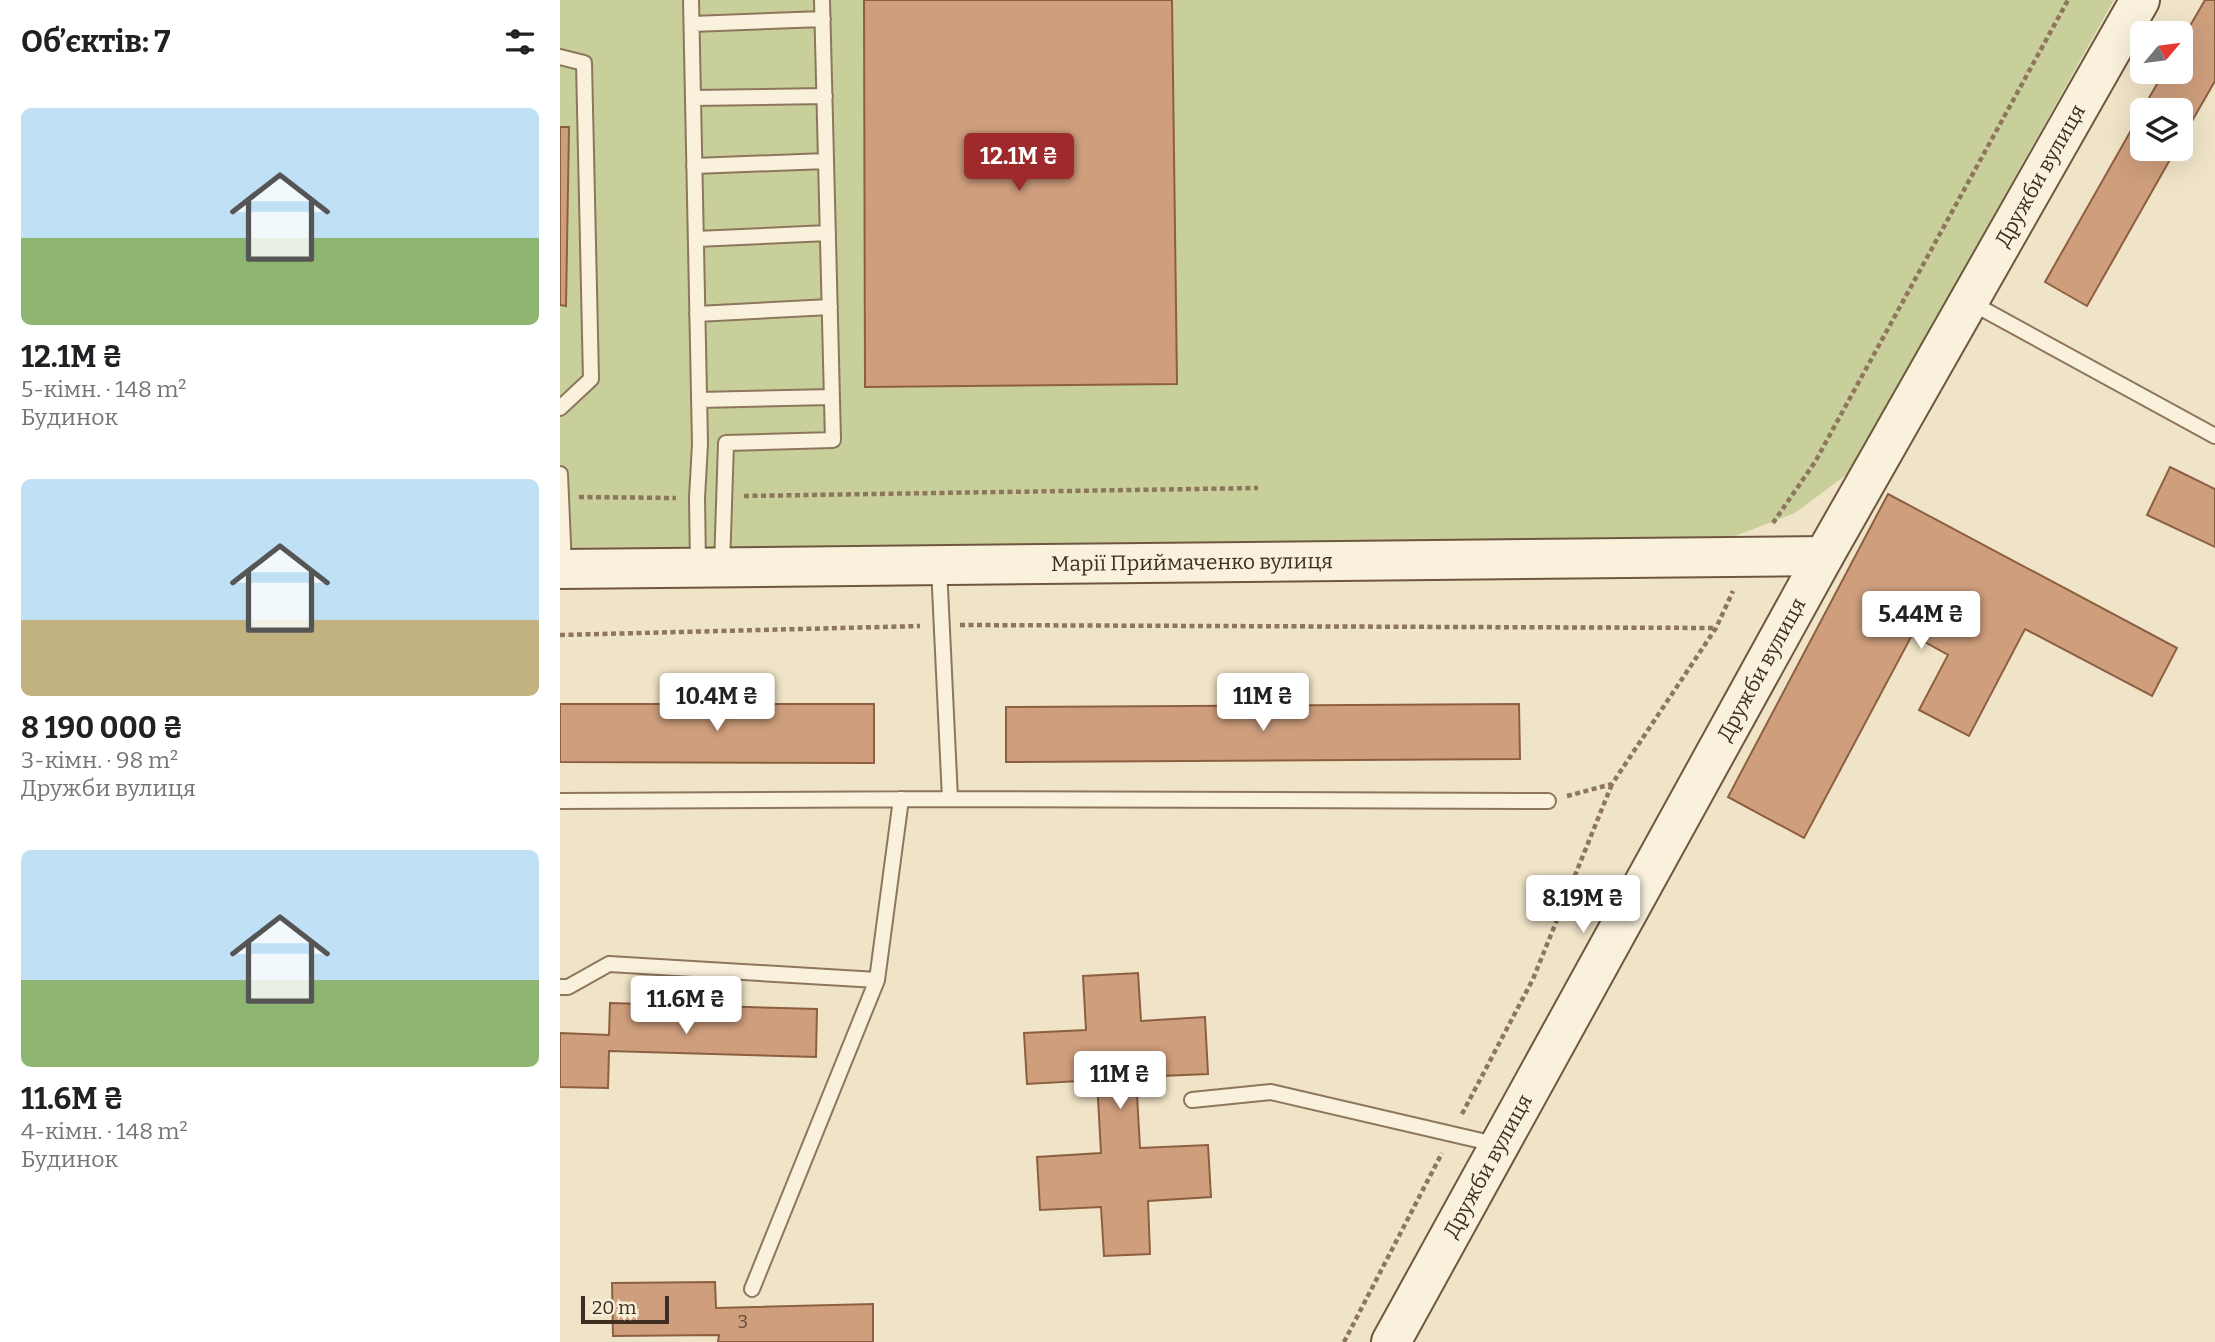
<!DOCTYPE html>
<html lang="uk">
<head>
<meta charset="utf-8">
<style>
	:root { --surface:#fff; --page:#f2f2f2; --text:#202124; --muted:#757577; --accent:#9e2a2b }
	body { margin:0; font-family:Bitter,serif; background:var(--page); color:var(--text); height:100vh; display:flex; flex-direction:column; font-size:26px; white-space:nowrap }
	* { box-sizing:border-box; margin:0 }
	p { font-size:23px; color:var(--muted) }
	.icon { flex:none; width:38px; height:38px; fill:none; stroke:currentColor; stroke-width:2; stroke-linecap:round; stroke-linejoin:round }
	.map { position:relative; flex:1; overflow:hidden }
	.side { display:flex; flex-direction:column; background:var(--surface); width:560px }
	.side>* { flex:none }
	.needle { width:46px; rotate:61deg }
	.tools { position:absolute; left:1570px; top:21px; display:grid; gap:14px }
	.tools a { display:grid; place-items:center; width:63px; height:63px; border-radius:10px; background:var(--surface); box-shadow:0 7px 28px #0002; font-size:35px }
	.scale { position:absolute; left:21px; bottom:18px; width:88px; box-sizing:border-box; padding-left:7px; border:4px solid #3d2e20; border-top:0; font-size:19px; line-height:24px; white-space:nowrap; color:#3d2e20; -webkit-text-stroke:5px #f7eed8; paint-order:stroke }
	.price { position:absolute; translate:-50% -60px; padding:0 16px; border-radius:7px; background:#fff; color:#222; font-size:23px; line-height:46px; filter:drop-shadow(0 2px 4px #0008) }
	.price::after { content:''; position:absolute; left:50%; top:42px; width:21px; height:16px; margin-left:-10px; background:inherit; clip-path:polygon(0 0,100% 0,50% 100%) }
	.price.on { background:var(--accent); color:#fff }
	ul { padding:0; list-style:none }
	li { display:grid; align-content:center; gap:14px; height:371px; padding:0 21px }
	li span { display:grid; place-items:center; height:217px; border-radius:10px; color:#555 }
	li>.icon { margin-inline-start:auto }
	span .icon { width:126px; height:126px; fill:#fffc; stroke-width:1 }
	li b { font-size:30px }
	h2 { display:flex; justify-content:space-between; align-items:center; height:84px; padding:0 21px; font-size:30px }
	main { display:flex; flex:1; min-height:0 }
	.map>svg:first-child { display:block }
	.green { fill:#c9cf9b }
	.building { fill:#cf9f7d; stroke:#8d5f41; stroke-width:2 }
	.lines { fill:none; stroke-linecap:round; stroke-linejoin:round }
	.lane-casing { stroke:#8d765c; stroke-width:18 }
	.secondary-casing { stroke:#6f573f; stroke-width:42 }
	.path { stroke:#8d765c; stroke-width:4.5; stroke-dasharray:5 3.5; stroke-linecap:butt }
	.lane { stroke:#faf1dc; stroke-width:14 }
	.secondary { stroke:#faf1dc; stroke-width:38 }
	.labels { text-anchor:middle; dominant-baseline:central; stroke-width:5; stroke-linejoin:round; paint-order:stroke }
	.number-label { font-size:18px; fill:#624a37 }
	.street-label { font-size:21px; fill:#3d2e20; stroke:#f7eed8 }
</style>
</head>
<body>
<main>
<section class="side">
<h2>Об’єктів: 7<svg class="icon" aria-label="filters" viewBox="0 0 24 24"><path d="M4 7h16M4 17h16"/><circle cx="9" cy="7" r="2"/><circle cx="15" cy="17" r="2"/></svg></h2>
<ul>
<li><span style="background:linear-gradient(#bfe0f5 60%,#8fb573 0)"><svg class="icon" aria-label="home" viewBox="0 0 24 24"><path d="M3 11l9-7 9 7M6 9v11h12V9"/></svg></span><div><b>12.1M ₴</b><p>5-кімн. · 148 m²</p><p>Будинок</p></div></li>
<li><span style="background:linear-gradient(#bfe0f5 65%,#c2b280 0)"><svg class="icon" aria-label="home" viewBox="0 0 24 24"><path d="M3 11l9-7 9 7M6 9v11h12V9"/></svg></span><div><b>8 190 000 ₴</b><p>3-кімн. · 98 m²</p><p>Дружби вулиця</p></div></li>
<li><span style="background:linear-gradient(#bfe0f5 60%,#8fb573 0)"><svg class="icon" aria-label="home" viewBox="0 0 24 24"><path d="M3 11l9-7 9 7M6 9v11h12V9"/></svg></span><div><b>11.6M ₴</b><p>4-кімн. · 148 m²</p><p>Будинок</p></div></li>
</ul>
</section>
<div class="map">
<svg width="1655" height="1342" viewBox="0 0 1655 1342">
	<rect width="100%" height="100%" fill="#f0e4c8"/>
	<!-- green -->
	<path class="green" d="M0,0H1554L1290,472L1235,513L1167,539L0,548Z"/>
	<!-- building -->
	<path class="building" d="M304,0H612L617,384L305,387Z
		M1645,0H1655V81L1620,142V110H1582L1604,72H1620V43Z
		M1582,111V149H1616L1527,306L1485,282Z
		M0,127H9L6,306L0,305Z
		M1610,467L1655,489V547L1587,515Z
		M1328,494L1617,648L1592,696L1465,629L1409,736L1359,710L1388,655L1352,635L1244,838L1168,797Z
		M0,704H314V763L0,762Z
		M959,704L960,759L446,762V707Z
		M578,973L581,1021L645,1017L648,1074L576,1077L580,1148L648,1145L651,1197L588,1201L590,1254L544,1256L541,1207L480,1210L477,1157L541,1153L537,1080L467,1084L464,1033L526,1030L523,976Z
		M50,1003L257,1009L256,1057L49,1051L48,1088L0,1087V1033L49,1035Z
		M155,1282L156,1308L313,1304V1342H158L159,1335L53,1336L52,1283Z"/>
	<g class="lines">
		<!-- lane casing -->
		<g class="lane-casing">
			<path id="lane" d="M131,0L140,444L137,498L138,565
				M132,24L263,19
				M0,57L24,63L31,379L0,408
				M133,98L265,96
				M134,166L266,161
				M136,239L268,233
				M1410,302L1655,436
				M137,314L270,307
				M139,400L272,397
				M0,474L4,567
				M162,566L166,443L273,440L262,0
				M390,799L988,801
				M0,801L390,799L379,567
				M0,987H8L49,964L317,980L341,799
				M632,1100L711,1092L939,1145
				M192,1289L317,980"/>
		</g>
		<!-- secondary casing -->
		<g class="secondary-casing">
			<g id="secondary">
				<path id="s1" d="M0,569L1264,556"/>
				<path id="s2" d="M831,1342L1264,556L1580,0"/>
			</g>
		</g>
		<!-- path -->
		<path class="path" d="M184,496L698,488
			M19,497L116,498
			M1213,523L1255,462L1508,0
			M400,625L1156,628
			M0,635L360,626
			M1007,796L1052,784L1156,628L1173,591
			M902,1114L973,979L1052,784
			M784,1342L882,1153"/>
		<!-- lane -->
		<use href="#lane" class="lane"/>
		<!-- secondary -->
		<use href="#secondary" class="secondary"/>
	</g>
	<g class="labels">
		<!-- number labels -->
		<g class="number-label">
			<text x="183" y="1322">3</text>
		</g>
		<!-- street labels -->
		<g class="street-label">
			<text stroke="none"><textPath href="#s2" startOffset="1335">Дружби вулиця</textPath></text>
			<text stroke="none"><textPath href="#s1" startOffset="632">Марії Приймаченко вулиця</textPath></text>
			<text stroke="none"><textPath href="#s2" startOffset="768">Дружби вулиця</textPath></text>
			<text stroke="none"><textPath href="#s2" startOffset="201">Дружби вулиця</textPath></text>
		</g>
	</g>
</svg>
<div class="tools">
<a><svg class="needle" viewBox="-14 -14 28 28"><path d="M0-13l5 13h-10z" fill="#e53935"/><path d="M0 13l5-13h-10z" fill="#757577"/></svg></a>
<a><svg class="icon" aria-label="layers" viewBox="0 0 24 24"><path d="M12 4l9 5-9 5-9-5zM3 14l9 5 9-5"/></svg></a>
</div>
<div class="scale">20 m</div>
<b class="price on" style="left:459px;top:193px">12.1M ₴</b>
<b class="price" style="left:1361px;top:651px">5.44M ₴</b>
<b class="price" style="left:157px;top:733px">10.4M ₴</b>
<b class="price" style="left:703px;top:733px">11M ₴</b>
<b class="price" style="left:1023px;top:935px">8.19M ₴</b>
<b class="price" style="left:126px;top:1036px">11.6M ₴</b>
<b class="price" style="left:560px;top:1111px">11M ₴</b>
</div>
</main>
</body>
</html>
